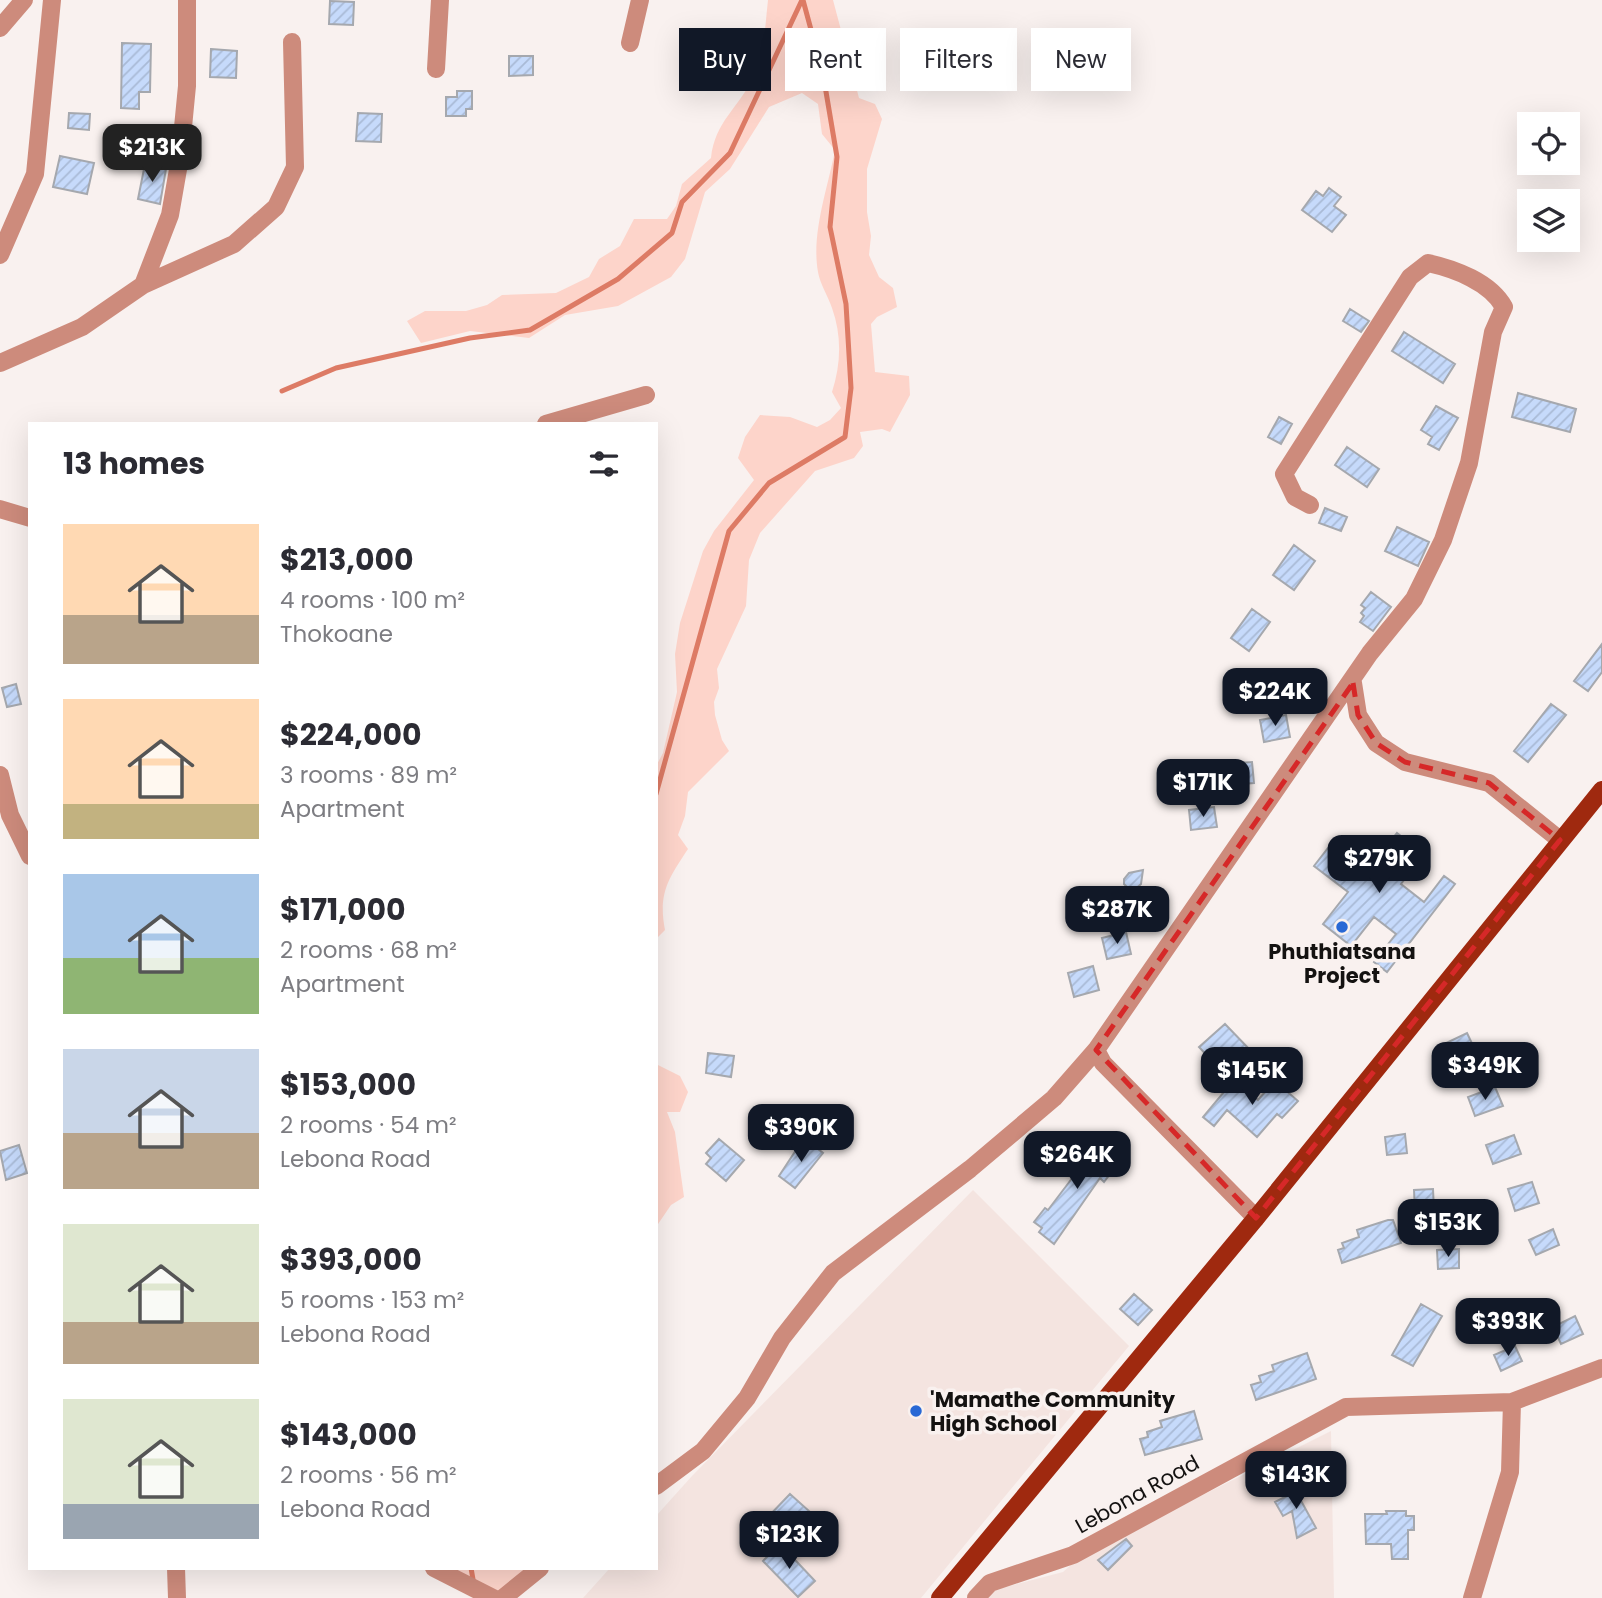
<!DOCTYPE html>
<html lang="en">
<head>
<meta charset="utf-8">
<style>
	:root { --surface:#fff; --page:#f7f7f7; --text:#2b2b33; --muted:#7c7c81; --accent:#111827 }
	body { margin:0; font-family:Poppins,sans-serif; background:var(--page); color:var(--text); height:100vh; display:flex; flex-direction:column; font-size:26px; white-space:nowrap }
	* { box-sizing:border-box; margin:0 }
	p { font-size:23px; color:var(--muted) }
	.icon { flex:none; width:38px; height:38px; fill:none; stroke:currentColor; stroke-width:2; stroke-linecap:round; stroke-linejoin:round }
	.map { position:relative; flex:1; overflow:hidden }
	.details { position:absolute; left:28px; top:422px; width:630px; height:1148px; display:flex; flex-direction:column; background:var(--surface); border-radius:0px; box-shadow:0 7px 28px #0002 }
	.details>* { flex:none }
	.banner { position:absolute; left:679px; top:28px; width:665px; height:63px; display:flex; gap:14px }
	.controls { position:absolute; left:1517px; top:112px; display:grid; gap:14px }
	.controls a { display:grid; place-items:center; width:63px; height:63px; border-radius:0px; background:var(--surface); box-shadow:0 7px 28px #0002; font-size:35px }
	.price { position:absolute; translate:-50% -60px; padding:0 16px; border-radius:14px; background:var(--accent); color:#fff; font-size:23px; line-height:46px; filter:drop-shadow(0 2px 4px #0008) }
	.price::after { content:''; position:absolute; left:50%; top:42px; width:21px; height:16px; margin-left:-10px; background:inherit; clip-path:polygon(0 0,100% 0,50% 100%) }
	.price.on { background:#222; color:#fff }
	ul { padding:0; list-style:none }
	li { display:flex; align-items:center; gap:21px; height:175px; padding:0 35px }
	li span { display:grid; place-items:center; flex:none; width:196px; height:140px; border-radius:0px; color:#555 }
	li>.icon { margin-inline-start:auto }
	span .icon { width:84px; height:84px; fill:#fffc; stroke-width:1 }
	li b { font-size:30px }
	h2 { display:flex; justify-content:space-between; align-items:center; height:84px; padding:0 35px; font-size:30px }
	.chip { padding:0 24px; border-radius:0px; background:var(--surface); box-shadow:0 7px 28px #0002; font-size:24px; line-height:63px }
	.chip.on { background:var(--accent); color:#fff }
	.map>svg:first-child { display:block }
	.built { fill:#f4e4e0 }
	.green { fill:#fdd4ca }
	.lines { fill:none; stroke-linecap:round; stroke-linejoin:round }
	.stream { stroke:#dd7b65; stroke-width:5 }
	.building { fill:url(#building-hatch); stroke:#a5a8ae; stroke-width:2 }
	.minor { stroke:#cd8b7c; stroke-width:18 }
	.major { stroke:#9f290f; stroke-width:18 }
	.marked { fill:none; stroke:#d62828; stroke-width:5; stroke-dasharray:14 9; stroke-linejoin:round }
	.poi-dot { fill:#2868d5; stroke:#f9f1ef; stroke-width:2.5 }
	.labels { text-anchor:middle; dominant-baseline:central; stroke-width:7; stroke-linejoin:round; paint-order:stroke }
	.poi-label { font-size:21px; font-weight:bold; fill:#141211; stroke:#f9f1ef }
	.street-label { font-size:21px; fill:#141211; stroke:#f9f1ef }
</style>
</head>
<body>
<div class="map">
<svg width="1602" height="1598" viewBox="0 0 1602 1598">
	<defs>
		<pattern id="building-hatch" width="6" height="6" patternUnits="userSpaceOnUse" patternTransform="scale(1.75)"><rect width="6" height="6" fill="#c6dafb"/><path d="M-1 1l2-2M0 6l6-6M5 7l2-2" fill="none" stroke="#a9bad6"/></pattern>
	</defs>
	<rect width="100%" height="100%" fill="#f9f1ef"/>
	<!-- built -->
	<path class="built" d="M973,1190L1129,1346L921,1598H583L610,1568H656V1516L692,1476Z
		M1331,1431L1334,1598H988L994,1590L1063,1572L1082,1555Z"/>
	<!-- green -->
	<path class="green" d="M768,0H833L859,98L875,104L882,119L867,169V212L871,236L869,255L879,277L893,288L897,307L877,317L871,324L875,372L909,376L910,395L890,432L882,429L860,432L863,446L854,458L815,471L760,533L749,560L746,606L717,669L719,688L714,702L715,715L722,740L729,751L688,792L685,816L678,835L688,849C668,879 658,894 665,930L656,939V766L663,753L677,692L675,654L680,623L703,551L714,531L754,480L738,458L745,437L760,415L790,417L817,427L830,420L841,408L832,392C841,364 842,336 832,308C828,296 820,284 818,272C811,233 828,188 835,150L822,134L818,104L802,93L769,107L730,169L705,192L685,259L671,277L618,306L565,315L529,338L470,331L421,343L407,321L425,311H466L487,305L502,295L556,293L589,277L599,259L620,246L634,219H667L676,206L682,184L711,158C715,121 739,108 754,76C765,51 765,26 768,0Z
		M656,1064L680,1076L688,1092L680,1112H667L675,1132L684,1197L671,1205L656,1227Z
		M442,1568H526L500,1591L462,1583Z"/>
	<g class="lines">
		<!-- stream -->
		<path class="stream" d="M282,391L336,368L470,338L530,330L618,279L672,233L682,202L730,153L802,0
			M656,794L729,531L769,483L845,437L851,388L846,304L830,227L837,157L823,74L803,0
			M471,1568L474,1585"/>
	</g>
	<!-- building -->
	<path class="building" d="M330,1L354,2L353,25L329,24Z
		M122,43L151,44L150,92H139V109L121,108Z
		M211,49L237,51L236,78L210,77Z
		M509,56H533V75L509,76Z
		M457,91H472V109H466V116H446V97H457Z
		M69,113L90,114L89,130L68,128Z
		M358,113L382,114L381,142L356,141Z
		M60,156L94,163L87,194L53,187Z
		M145,164L166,169L160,204L138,199Z
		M1329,188L1341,197L1334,206L1346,215L1332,232L1302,210L1316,191L1323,196Z
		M1350,309L1369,321L1361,332L1343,321Z
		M1404,332L1455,364L1443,383L1392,351Z
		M1518,393L1576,409L1570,432L1512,417Z
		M1436,406L1458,418L1439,450L1428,444L1432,437L1421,430Z
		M1279,417L1292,424L1281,444L1268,437Z
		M1347,447L1379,469L1367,487L1335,465Z
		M1325,508L1347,517L1341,531L1319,523Z
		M1397,527L1429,542L1418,566L1385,551Z
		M1294,545L1315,561L1294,590L1273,575Z
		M1371,592L1391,607L1373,631L1360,622L1364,616L1361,613L1365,608L1361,605Z
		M1252,609L1270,622L1249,651L1231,638Z
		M1602,644V672L1588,691L1574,681Z
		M16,684L21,704L7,707L2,688Z
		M1551,704L1566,715L1528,762L1514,751Z
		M1286,715L1290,737L1264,742L1260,720Z
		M1252,762L1254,783L1227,785L1225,764Z
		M1214,807L1217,827L1191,830L1189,810Z
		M1397,833L1424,854L1401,884L1424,902L1444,876L1455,884L1387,972L1374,962L1396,934L1374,917L1351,946L1323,924L1348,892L1314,866L1335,839L1370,867Z
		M1143,870L1141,884L1132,892L1124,884V879L1129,873Z
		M1126,932L1131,954L1107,959L1102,938Z
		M1093,966L1099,990L1074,997L1068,973Z
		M1225,1024L1252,1052L1238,1065L1226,1052L1214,1063L1199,1047Z
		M1467,1033L1477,1054L1452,1066L1442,1045Z
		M708,1053L734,1056L731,1077L706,1073Z
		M1234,1080L1258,1100L1275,1081L1298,1101L1282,1118L1277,1114L1257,1137L1227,1110L1214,1126L1203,1117Z
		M1495,1087L1503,1106L1475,1116L1468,1097Z
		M1405,1134L1407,1153L1387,1155L1385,1137Z
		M1514,1135L1521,1154L1493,1164L1486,1145Z
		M1107,1138L1120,1148L1109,1166L1113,1170L1104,1182L1100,1178L1054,1244L1039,1232L1042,1228L1034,1222L1045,1208L1048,1210L1095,1148L1098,1150Z
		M719,1139L744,1160L726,1181L706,1164L711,1158L706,1153Z
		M802,1141L806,1144L808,1141L823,1153L795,1188L779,1176Z
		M19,1145L27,1173L6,1180L0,1151Z
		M1532,1182L1539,1203L1515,1211L1508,1189Z
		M1433,1189L1434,1211L1415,1212L1414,1190Z
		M1388,1220H1393L1401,1243L1342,1263L1338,1250L1344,1248L1342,1243L1359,1237L1357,1230Z
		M1553,1229L1559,1245L1536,1255L1529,1240Z
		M1459,1249V1268L1438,1269L1437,1250Z
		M1134,1294L1152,1310L1138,1325L1120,1309Z
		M1421,1304L1442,1316L1413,1366L1392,1355Z
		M1575,1316L1583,1334L1561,1344L1553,1327Z
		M1515,1346L1522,1361L1501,1371L1494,1355Z
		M1307,1353L1316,1379L1256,1400L1251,1385L1261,1382L1259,1376L1274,1371L1272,1365Z
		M1194,1411L1202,1439L1145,1455L1140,1439L1148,1437L1147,1432L1162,1427L1160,1421Z
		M1288,1477L1316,1528L1297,1538L1292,1511L1283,1516L1275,1502L1289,1495L1285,1478Z
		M790,1494L809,1511L787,1536L767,1518Z
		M1386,1511H1406V1516H1414V1530H1408V1559H1392L1391,1544H1366L1365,1514H1387Z
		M1126,1539L1132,1546L1108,1570L1098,1560Z
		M780,1544L815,1581L798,1597L763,1561Z"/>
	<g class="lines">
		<!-- minor -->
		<path class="minor" d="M0,28L24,0
			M630,43L640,0
			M436,69L440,0
			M0,255L35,174L52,0
			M143,285L234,244L276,207L295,167L292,42
			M0,363L82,327L143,285L170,215L180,158L187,86V0
			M546,424L646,395
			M0,509L30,518
			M1353,683L1358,715L1376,743L1405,762L1489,783L1560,840
			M0,775L10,815L30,856
			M1096,1050L1103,1063L1256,1218
			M656,1486L703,1451L747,1398L782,1338L833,1273L970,1169L1054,1098L1096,1050L1370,653L1414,599L1443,540L1469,463L1493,332L1504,307C1490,282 1455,269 1428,263L1410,277L1284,474L1295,497L1310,505
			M176,1568L177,1598
			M434,1568L493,1598
			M503,1598L540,1568
			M976,1598L990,1583L1073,1555L1346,1407L1512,1402L1602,1368
			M1472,1598L1510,1472L1512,1402"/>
		<!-- major -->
		<path class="major" d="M940,1598L1256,1218L1602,790"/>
	</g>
	<!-- marked area -->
	<path class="marked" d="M1353,683L1358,715L1376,743L1405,762L1489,783L1560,840L1256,1218L1096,1050Z"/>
	<!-- markers -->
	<g class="poi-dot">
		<circle cx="1342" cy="927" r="7"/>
		<circle cx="916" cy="1411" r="7"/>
	</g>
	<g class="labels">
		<!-- poi labels -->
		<g class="poi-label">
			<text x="1342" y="951">Phuthiatsana<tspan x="1342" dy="24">Project</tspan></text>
			<text x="930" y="1399" text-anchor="start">'Mamathe Community<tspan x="930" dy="24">High School</tspan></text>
		</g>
		<!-- street labels -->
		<g class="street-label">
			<text transform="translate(1137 1494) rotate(-29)">Lebona Road</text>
		</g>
	</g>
</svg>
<div class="controls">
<a><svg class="icon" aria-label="locate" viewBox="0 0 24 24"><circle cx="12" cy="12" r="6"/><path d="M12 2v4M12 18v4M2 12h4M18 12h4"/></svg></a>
<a><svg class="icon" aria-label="layers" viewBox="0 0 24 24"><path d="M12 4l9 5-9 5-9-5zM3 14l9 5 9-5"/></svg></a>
</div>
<b class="price on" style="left:152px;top:184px">$213K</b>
<b class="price" style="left:1275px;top:728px">$224K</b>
<b class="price" style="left:1203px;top:819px">$171K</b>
<b class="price" style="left:1379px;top:895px">$279K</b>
<b class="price" style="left:1117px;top:946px">$287K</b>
<b class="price" style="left:1485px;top:1102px">$349K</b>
<b class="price" style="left:1252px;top:1107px">$145K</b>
<b class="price" style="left:801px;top:1164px">$390K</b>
<b class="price" style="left:1077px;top:1191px">$264K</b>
<b class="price" style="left:1448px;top:1259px">$153K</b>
<b class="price" style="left:1508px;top:1358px">$393K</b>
<b class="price" style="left:1296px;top:1511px">$143K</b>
<b class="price" style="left:789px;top:1571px">$123K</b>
<div class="banner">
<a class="chip on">Buy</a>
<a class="chip">Rent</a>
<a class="chip">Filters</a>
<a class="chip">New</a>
</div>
<section class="details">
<h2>13 homes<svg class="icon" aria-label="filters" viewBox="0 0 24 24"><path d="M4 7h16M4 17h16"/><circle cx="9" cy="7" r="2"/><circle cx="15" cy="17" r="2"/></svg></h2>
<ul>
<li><span style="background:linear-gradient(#ffd9b3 65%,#b9a48a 0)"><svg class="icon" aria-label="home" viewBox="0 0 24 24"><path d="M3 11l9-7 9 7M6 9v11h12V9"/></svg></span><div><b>$213,000</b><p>4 rooms · 100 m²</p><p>Thokoane</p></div></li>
<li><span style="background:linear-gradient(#ffd9b3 75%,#c2b280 0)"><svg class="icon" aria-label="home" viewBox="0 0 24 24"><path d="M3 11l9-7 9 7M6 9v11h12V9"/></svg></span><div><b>$224,000</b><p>3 rooms · 89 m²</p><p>Apartment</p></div></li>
<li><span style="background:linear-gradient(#a9c7e8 60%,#8fb573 0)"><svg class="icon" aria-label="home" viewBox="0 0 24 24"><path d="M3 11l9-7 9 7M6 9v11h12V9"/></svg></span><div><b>$171,000</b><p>2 rooms · 68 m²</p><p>Apartment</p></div></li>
<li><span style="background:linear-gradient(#c9d6e8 60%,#b9a48a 0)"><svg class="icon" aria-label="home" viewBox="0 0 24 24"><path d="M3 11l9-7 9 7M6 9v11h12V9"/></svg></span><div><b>$153,000</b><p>2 rooms · 54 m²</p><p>Lebona Road</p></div></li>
<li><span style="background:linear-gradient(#dfe7d0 70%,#b9a48a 0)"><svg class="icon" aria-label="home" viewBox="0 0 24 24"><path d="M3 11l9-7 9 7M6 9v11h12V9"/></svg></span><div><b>$393,000</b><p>5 rooms · 153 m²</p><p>Lebona Road</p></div></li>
<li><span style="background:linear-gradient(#dfe7d0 75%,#9aa5b1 0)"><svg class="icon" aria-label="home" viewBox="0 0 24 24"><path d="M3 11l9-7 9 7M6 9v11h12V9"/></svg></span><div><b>$143,000</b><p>2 rooms · 56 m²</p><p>Lebona Road</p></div></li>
</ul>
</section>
</div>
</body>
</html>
